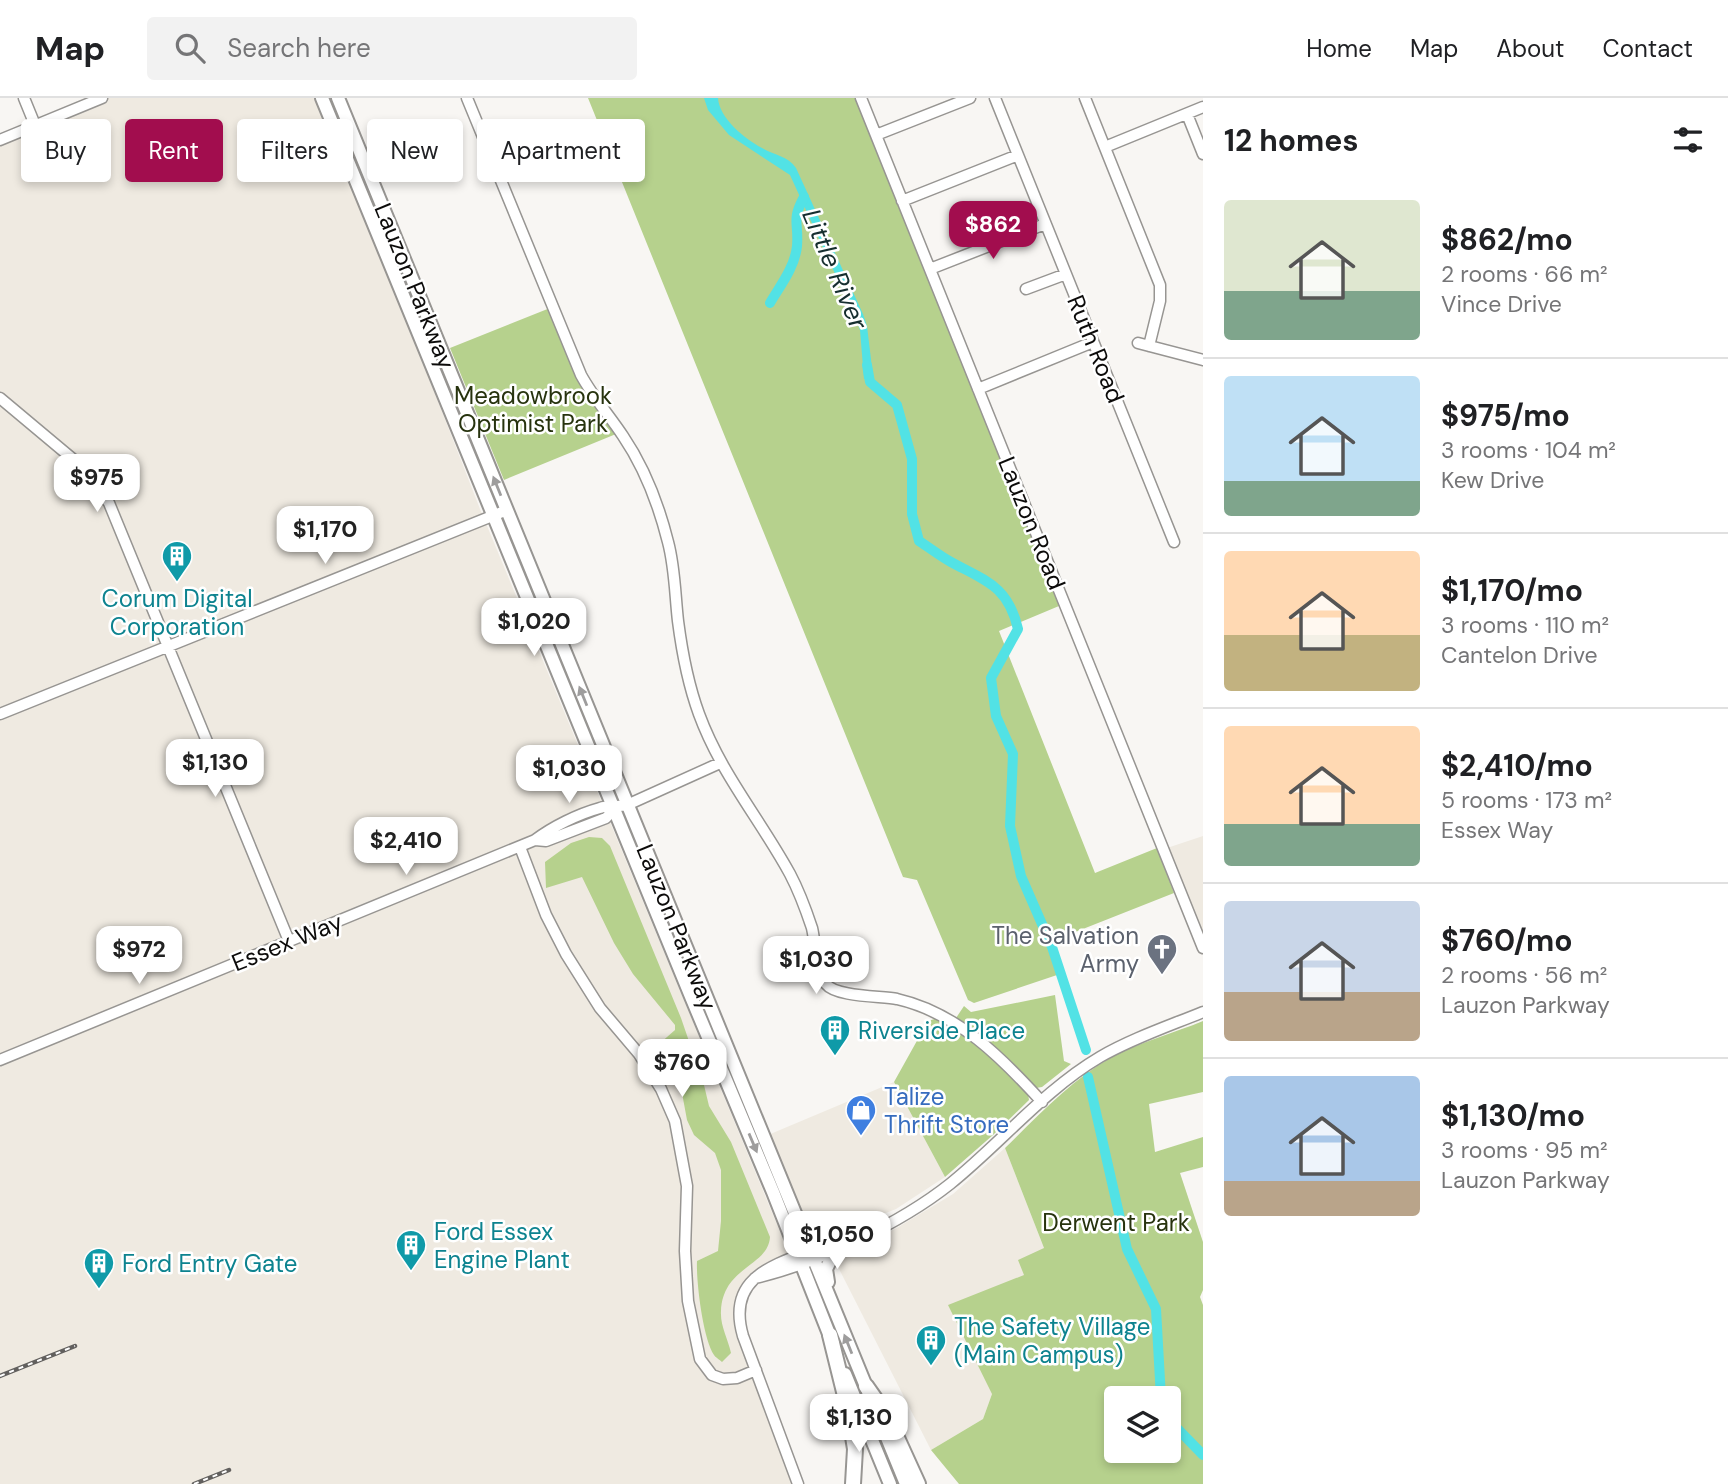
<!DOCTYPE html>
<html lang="en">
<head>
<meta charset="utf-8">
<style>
	:root { --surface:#fff; --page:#f2f2f2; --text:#202124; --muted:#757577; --line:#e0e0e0; --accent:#a20d4e }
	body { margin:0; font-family:"DM Sans",sans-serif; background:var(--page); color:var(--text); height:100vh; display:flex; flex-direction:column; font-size:26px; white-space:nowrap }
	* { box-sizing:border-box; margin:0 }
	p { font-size:23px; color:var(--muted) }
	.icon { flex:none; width:38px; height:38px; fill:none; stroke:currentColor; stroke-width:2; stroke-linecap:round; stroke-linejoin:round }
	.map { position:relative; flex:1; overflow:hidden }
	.drawer { display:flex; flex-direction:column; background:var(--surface); width:525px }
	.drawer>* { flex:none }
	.guide { position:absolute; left:21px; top:21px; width:665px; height:63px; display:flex; gap:14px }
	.buttons { position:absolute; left:1104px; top:1288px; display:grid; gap:14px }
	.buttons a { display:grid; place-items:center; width:77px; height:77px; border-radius:7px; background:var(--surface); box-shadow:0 4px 10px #0003; font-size:35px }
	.price { position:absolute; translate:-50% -60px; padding:0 16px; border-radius:14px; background:#fff; color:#222; font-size:23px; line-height:46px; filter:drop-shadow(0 2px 4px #0008) }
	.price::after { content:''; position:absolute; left:50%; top:42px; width:21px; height:16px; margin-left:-10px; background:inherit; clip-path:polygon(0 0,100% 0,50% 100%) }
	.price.active { background:var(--accent); color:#fff }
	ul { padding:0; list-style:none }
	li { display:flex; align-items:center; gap:21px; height:175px; padding:0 21px }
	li+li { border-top:2px solid var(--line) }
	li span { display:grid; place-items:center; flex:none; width:196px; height:140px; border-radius:7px; color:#555 }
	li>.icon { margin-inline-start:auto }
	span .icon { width:84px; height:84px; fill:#fffc; stroke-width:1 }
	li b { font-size:30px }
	h2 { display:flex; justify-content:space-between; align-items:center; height:84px; padding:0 21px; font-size:30px }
	.tag { padding:0 24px; border-radius:7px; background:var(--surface); box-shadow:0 4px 10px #0003; font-size:24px; line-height:63px }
	.tag.active { background:var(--accent); color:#fff }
	header { display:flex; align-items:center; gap:42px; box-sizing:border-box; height:98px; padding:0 35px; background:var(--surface); border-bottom:2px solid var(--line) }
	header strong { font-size:33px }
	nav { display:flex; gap:38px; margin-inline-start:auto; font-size:24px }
	.search { width:490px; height:63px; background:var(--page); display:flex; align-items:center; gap:18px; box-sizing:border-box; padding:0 24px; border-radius:7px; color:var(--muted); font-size:26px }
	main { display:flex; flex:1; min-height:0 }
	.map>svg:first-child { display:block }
	.built { fill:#efeae1 }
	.green { fill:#b6d18d; fill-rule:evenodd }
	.water { fill:#52e2e5 }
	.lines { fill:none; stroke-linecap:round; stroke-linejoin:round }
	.river { stroke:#52e2e5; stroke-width:10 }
	.minor-casing { stroke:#979592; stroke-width:13 }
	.major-casing { stroke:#979592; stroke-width:16 }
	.highway-casing { stroke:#979592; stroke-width:18 }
	.minor { stroke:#fff; stroke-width:10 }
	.major { stroke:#fff; stroke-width:12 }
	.highway { stroke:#fff; stroke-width:14 }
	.rail-casing { stroke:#62605e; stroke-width:4.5 }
	.rail { stroke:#fff; stroke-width:2; stroke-dasharray:5; stroke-linecap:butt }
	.oneway { fill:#9e9d9d }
	.labels { text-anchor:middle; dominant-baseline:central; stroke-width:5; stroke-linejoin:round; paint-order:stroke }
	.street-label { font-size:24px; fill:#0c0b0a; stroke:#fff }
	.park-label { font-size:24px; fill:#27330e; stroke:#fff }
	.culture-label { font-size:24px; fill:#0d838f; stroke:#fff; text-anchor:start }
	.worship-label { font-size:24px; fill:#5b616d; stroke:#fff; text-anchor:end }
	.shop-label { font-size:24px; fill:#366cbe; stroke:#fff; text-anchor:start }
	.water-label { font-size:26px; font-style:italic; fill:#162e2f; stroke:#fff }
</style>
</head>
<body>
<header>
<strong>Map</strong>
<div class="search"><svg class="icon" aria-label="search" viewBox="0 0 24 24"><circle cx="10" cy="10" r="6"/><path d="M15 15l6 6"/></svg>Search here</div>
<nav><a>Home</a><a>Map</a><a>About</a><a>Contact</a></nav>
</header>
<main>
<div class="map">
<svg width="1203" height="1386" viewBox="0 0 1203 1386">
	<rect width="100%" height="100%" fill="#f8f6f3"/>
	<!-- built -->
	<path class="built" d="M102,0H316L376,144L480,411L791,1160L755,1180L738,1223L798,1386H0V41Z
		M1203,738V838L1167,750Z
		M894,984L945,1079L896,1111L812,1144L768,1037Z
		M1005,1050L1044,1150L983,1321L931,1352L834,1161L840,1155L895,1131L953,1096Z"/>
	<!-- green -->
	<path class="green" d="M588,0H857L1059,508L999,533L1095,775L1157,750L1174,795L1050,844L1060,876L974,905L968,902L917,782L903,779Z
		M550,210L589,298L616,336L504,382L450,250Z
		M589,739L602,740L610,748L681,920L704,987L709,1008L731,1044L770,1139C768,1169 723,1168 721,1213C720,1228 728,1241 731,1255L722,1264C720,1262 715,1259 714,1257C703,1241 696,1183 697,1163L718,1153L721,1123V1072L715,1055L694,1037L687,1022L682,995L658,953L659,946L675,932V927L633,876L614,845L582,779L546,790L545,764L571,745Z
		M1055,897L1064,963L1071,966L1042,989L1036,990L1007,961L956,920L964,908L971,914Z
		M938,920C973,939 1001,966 1028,996L1029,1002L993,1037L945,1079L894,984L928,923Z
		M1203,923V994L1149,1006L1155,1054L1203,1039V1069L1180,1075L1203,1144V1192L1200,1199L1203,1207V1386H959L931,1352L983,1321L992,1296L948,1207L1024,1177L1018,1162L1044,1150L1005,1050C1039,1017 1071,982 1112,959C1140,944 1174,935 1203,923ZM1116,1300H1169V1353H1116Z"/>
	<!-- water -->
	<path class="water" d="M704,0H718C719,20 745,41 762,50C774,57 788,58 796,70L863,216L867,228L873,278L864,281L860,232L857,224L790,77L729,37L708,12Z"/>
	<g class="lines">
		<!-- river -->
		<path class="river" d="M770,205C780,188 795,169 797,148C799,124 791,123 804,99
			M867,267L870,284L897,307L912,361V416L919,443C930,450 940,458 951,464C986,483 1008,488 1018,531L991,580L996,618L1013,656L1010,728L1021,778L1052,849L1086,952
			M1088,979L1127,1151L1156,1211L1161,1300
			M1169,1322L1203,1357"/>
		<!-- minor casing -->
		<g class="minor-casing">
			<path id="minor" d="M24,0L35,27
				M467,0L581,277C593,299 609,317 623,338C644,369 659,408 668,444C675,470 675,497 678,523C682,554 688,586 699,616C721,676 760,721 790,776C799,793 806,812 812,830C816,847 815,873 826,886C836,899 881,898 897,901C958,915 1002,960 1042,1004
				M861,0L1203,850
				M995,0L1174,444
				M1085,0L1160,187V203L1149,248
				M1187,16L1203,56
				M876,37L970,0
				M0,42L102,0
				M1105,49L1203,9
				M902,103L1018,57
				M930,171L1045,126
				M1026,191L1066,176
				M1138,245L1203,262
				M978,291L1093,244
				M0,300L80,367L109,405L289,843
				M0,616L507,412
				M535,742L546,743L606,720L615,710
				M520,749L546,817L566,856L600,910L639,956L661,991L675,1023L687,1088L685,1153L688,1203L700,1261L712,1277L723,1281L737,1280L756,1272
				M0,962L535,742C552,729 578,716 600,710C608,707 618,709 627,707L720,665
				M755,1180C816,1166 901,1125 950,1086C1001,1045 1044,992 1100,959C1133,940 1169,928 1203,914
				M798,1386L743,1238C727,1183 767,1169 810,1153C828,1146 847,1138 865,1130L878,1129"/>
		</g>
		<!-- major casing -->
		<g class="major-casing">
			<path id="major" d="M322,0L692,901L773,1094L833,1246
				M338,0L906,1386
				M828,1184L826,1171L836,1151
				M845,1276L890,1386"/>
		</g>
		<!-- highway casing -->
		<g class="highway-casing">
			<path id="highway" d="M830,1237L849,1314L855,1351L853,1386
				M866,1288L887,1318L918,1386"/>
		</g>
		<!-- minor -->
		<use href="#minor" class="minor"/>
		<!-- major -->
		<use href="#major" class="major"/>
		<!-- highway -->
		<use href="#highway" class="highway"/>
		<!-- rail casing -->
		<g class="rail-casing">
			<path id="rail" d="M0,1278L75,1248
				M194,1386L229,1372"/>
		</g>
		<!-- rail -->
		<use href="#rail" class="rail"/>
	</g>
	<!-- one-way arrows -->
	<defs><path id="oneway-solid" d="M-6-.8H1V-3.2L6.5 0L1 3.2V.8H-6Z" transform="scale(1.75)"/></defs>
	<g class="oneway">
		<use href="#oneway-solid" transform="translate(497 388) rotate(-112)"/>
		<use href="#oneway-solid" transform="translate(583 598) rotate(-112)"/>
		<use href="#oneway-solid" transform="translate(753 1045) rotate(67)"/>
		<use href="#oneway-solid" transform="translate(848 1246) rotate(-112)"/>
	</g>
	<!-- icons -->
	<defs>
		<g id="building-pin" transform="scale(1.575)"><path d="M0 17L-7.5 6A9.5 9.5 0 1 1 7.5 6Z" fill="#0f9aa8" stroke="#fff"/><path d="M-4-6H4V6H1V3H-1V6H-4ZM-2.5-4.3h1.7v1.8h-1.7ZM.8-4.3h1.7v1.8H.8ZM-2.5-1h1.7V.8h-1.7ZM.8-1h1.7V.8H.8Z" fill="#fff"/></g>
		<g id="church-pin" transform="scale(1.575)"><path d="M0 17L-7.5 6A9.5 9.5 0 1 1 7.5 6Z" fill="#6b7280" stroke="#fff"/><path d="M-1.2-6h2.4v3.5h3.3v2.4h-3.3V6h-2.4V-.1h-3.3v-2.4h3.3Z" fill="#fff"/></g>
		<g id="shop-pin" transform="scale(1.575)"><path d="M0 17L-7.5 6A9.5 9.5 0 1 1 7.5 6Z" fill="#3f7fe0" stroke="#fff"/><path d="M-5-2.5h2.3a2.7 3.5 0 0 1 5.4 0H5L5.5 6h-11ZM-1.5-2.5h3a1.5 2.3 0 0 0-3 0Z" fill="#fff"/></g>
	</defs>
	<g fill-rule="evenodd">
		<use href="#building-pin" x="177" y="458"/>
		<use href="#church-pin" x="1162" y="851"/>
		<use href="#building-pin" x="835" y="932"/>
		<use href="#shop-pin" x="861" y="1012"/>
		<use href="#building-pin" x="411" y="1147"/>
		<use href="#building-pin" x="99" y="1165"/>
		<use href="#building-pin" x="931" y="1242"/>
	</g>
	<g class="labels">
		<!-- street labels -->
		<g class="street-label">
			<text transform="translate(415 188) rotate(68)">Lauzon Parkway</text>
			<text transform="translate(1096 251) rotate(68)">Ruth Road</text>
			<text transform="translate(1032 425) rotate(68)">Lauzon Road</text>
			<text transform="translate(677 829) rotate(68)">Lauzon Parkway</text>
			<text transform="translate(287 844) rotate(-22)">Essex Way</text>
		</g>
		<!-- park labels -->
		<g class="park-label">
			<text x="533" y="297">Meadowbrook<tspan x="533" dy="28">Optimist Park</tspan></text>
			<text x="1116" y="1124">Derwent Park</text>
		</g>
		<!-- culture labels -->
		<g class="culture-label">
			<text x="177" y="500" text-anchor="middle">Corum Digital<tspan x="177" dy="28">Corporation</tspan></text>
			<text x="858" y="932">Riverside Place</text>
			<text x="434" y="1133">Ford Essex<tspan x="434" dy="28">Engine Plant</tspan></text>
			<text x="122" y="1165">Ford Entry Gate</text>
			<text x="954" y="1228">The Safety Village<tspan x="954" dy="28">(Main Campus)</tspan></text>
		</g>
		<!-- worship labels -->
		<g class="worship-label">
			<text x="1139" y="837">The Salvation<tspan x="1139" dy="28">Army</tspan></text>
		</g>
		<!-- shop labels -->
		<g class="shop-label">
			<text x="884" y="998">Talize<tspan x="884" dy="28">Thrift Store</tspan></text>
		</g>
		<!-- water labels -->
		<g class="water-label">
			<text transform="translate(835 171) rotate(67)">Little River</text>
		</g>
	</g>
</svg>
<div class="buttons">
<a><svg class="icon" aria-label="layers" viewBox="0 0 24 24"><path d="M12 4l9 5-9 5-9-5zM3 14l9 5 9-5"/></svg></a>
</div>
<b class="price active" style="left:993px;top:163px">$862</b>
<b class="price" style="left:97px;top:416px">$975</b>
<b class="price" style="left:325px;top:468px">$1,170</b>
<b class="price" style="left:534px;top:560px">$1,020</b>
<b class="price" style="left:215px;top:701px">$1,130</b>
<b class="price" style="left:569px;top:707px">$1,030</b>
<b class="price" style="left:406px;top:779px">$2,410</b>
<b class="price" style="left:139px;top:888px">$972</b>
<b class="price" style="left:816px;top:898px">$1,030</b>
<b class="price" style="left:682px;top:1001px">$760</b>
<b class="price" style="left:837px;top:1173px">$1,050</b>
<b class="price" style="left:859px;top:1356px">$1,130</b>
<div class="guide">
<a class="tag">Buy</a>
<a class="tag active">Rent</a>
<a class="tag">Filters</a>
<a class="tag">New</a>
<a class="tag">Apartment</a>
</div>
</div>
<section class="drawer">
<h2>12 homes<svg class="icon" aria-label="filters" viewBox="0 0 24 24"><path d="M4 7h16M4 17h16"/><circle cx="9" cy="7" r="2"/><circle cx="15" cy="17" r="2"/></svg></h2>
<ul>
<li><span style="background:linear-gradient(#dfe7d0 65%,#7fa58c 0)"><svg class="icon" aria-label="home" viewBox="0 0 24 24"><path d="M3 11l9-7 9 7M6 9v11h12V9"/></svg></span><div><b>$862/mo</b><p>2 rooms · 66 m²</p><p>Vince Drive</p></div></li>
<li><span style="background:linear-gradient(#bfe0f5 75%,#7fa58c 0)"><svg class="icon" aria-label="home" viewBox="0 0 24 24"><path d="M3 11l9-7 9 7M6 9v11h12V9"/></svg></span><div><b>$975/mo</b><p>3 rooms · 104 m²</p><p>Kew Drive</p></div></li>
<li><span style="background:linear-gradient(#ffd9b3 60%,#c2b280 0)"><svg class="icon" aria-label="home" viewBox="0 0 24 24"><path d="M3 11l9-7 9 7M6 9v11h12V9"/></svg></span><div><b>$1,170/mo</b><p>3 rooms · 110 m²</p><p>Cantelon Drive</p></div></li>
<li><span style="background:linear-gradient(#ffd9b3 70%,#7fa58c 0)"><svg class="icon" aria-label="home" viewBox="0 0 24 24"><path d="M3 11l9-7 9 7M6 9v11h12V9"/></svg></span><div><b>$2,410/mo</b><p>5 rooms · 173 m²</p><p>Essex Way</p></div></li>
<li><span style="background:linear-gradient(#c9d6e8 65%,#b9a48a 0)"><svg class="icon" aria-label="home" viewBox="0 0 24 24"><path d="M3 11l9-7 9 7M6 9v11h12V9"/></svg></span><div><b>$760/mo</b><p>2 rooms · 56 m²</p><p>Lauzon Parkway</p></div></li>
<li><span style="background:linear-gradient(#a9c7e8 75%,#b9a48a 0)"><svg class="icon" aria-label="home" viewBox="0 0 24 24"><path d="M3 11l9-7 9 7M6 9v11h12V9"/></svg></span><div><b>$1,130/mo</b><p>3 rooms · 95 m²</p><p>Lauzon Parkway</p></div></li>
</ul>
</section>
</main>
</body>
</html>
